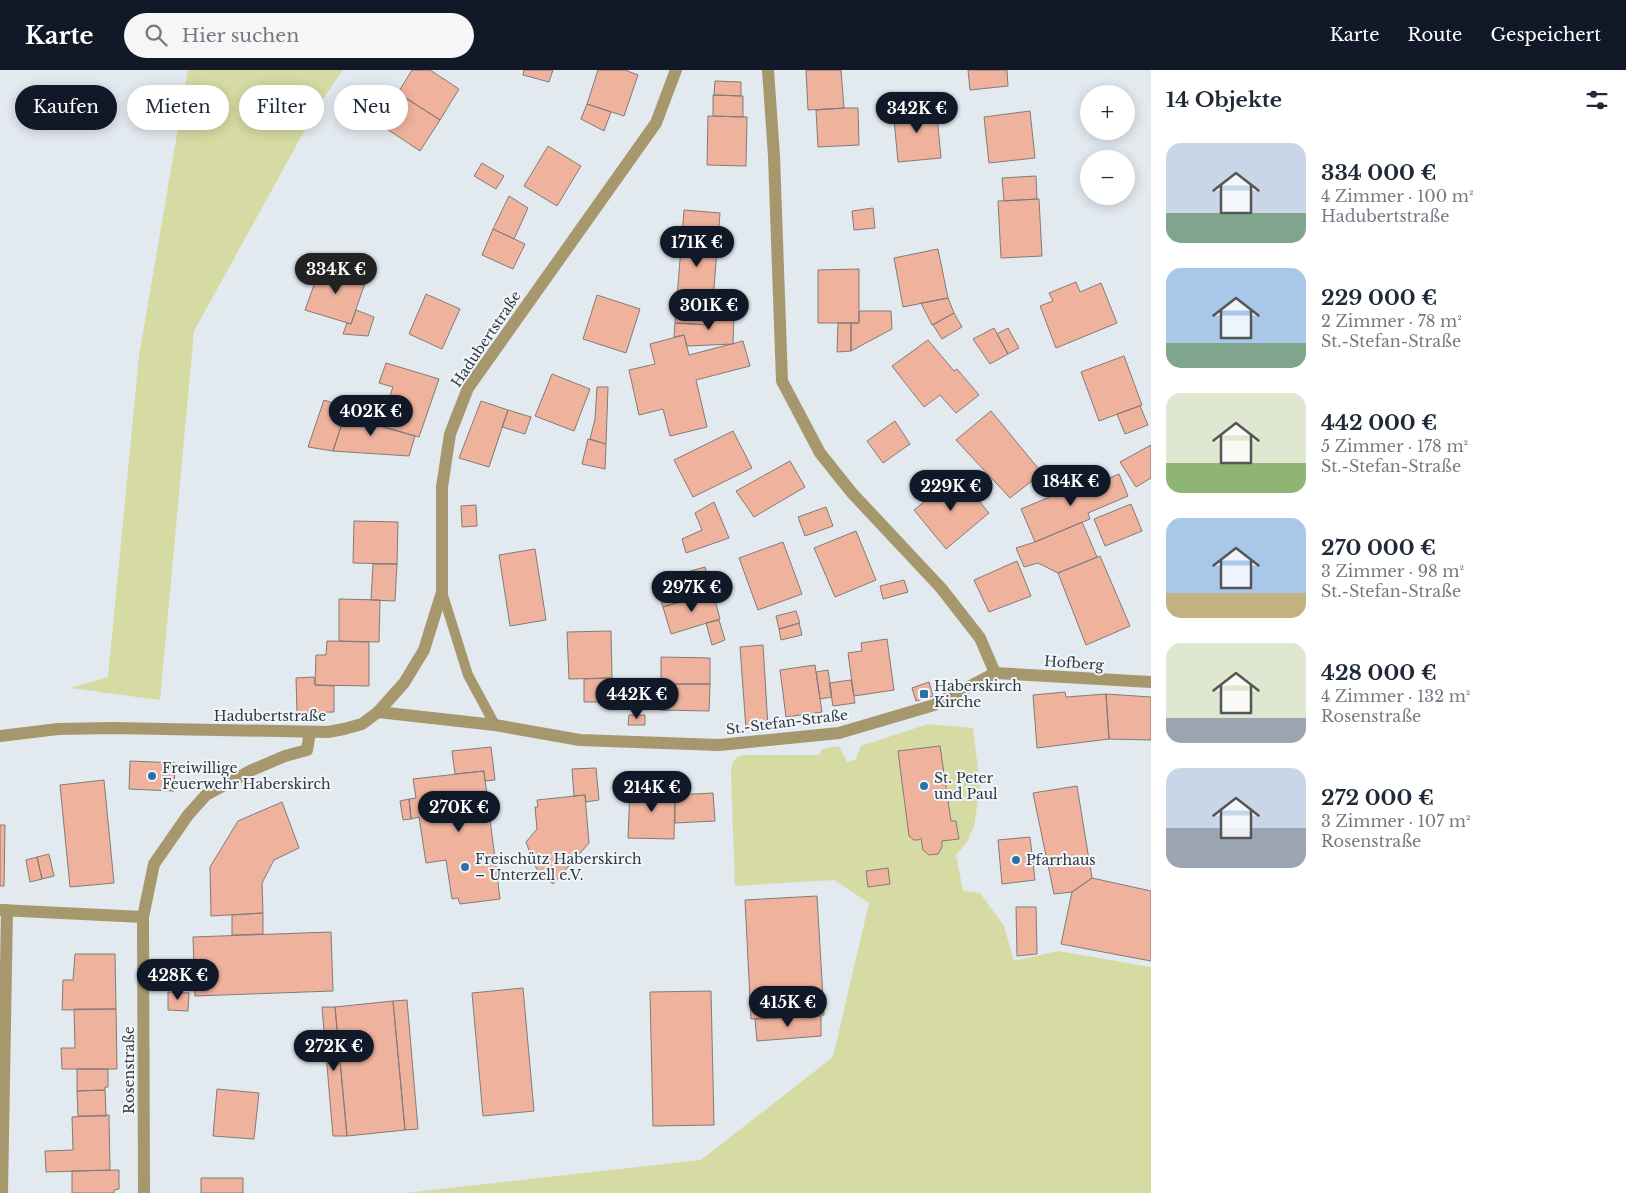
<!DOCTYPE html>
<html lang="de">
<head>
<meta charset="utf-8">
<style>
	:root { --surface:#fff; --page:#f6f6f7; --text:#1f2937; --muted:#747a83; --accent:#111827 }
	body { margin:0; font-family:"Libre Baskerville",serif; background:var(--page); color:var(--text); height:100vh; display:flex; flex-direction:column; font-size:19px; white-space:nowrap }
	* { box-sizing:border-box; margin:0 }
	p { font-size:16px; color:var(--muted) }
	.icon { flex:none; width:28px; height:28px; fill:none; stroke:currentColor; stroke-width:2; stroke-linecap:round; stroke-linejoin:round }
	.map { position:relative; flex:1; overflow:hidden }
	.side { display:flex; flex-direction:column; background:var(--surface); width:475px }
	.side>* { flex:none }
	.banner { position:absolute; left:15px; top:15px; width:475px; height:45px; display:flex; gap:10px }
	.controls { position:absolute; left:1080px; top:15px; display:grid; gap:10px }
	.controls a { display:grid; place-items:center; width:55px; height:55px; border-radius:50%; background:var(--surface); box-shadow:0 2px 12px #0003; font-size:25px }
	.price { position:absolute; translate:-50% -42px; padding:0 11px; border-radius:18px; background:var(--accent); color:#fff; font-size:16px; line-height:32px; filter:drop-shadow(0 1px 2px #0008) }
	.price::after { content:''; position:absolute; left:50%; top:30px; width:15px; height:11px; margin-left:-8px; background:inherit; clip-path:polygon(0 0,100% 0,50% 100%) }
	.price.selected { background:#222; color:#fff }
	ul { padding:0; list-style:none }
	li { display:flex; align-items:center; gap:15px; height:125px; padding:0 15px }
	li span { display:grid; place-items:center; flex:none; width:140px; height:100px; border-radius:15px; color:#555 }
	li>.icon { margin-inline-start:auto }
	span .icon { width:60px; height:60px; fill:#fffc; stroke-width:1 }
	li b { font-size:21px }
	h2 { display:flex; justify-content:space-between; align-items:center; height:60px; padding:0 15px; font-size:21px }
	.chip { padding:0 18px; border-radius:22px; background:var(--surface); box-shadow:0 2px 12px #0003; font-size:18px; line-height:45px }
	.chip.selected { background:var(--accent); color:#fff }
	header { display:flex; align-items:center; gap:30px; box-sizing:border-box; height:70px; padding:0 25px; background:var(--accent); color:#fff }
	header strong { font-size:24px }
	nav { display:flex; gap:28px; margin-inline-start:auto; font-size:18px }
	.search { width:350px; height:45px; background:var(--page); display:flex; align-items:center; gap:12px; box-sizing:border-box; padding:0 18px; border-radius:28px; color:var(--muted); font-size:19px }
	main { display:flex; flex:1; min-height:0 }
	.map>svg:first-child { display:block }
	.green { fill:#d6dba3 }
	.building { fill:#efb29c; stroke:#837b78 }
	.lines { fill:none; stroke-linecap:round; stroke-linejoin:round }
	.service { stroke:#a6986c; stroke-width:10 }
	.minor { stroke:#a6986c; stroke-width:12 }
	.tertiary { stroke:#a6986c; stroke-width:12 }
	.poi-dot { fill:#2c71a6; stroke:#eff6fc; stroke-width:2 }
	.labels { text-anchor:middle; dominant-baseline:central; stroke-width:4; stroke-linejoin:round; paint-order:stroke }
	.street-label { font-size:14px; fill:#343639; stroke:#eff6fc }
	.poi-label { font-size:14px; fill:#343639; stroke:#eff6fc; text-anchor:start }
</style>
</head>
<body>
<header>
<strong>Karte</strong>
<div class="search"><svg class="icon" aria-label="search" viewBox="0 0 24 24"><circle cx="10" cy="10" r="6"/><path d="M15 15l6 6"/></svg>Hier suchen</div>
<nav><a>Karte</a><a>Route</a><a>Gespeichert</a></nav>
</header>
<main>
<div class="map">
<svg width="1151" height="1123" viewBox="0 0 1151 1123">
	<rect width="100%" height="100%" fill="#e2e9ef"/>
	<!-- green -->
	<path class="green" d="M188,0H343L318,36L194,261L160,630L70,618L108,607L139,286Z
		M928,654L973,658L980,717L974,756L967,772L956,785L963,821L980,823L1004,856L1014,891L1058,881L1151,897V1123H405L701,1090L833,987L869,833L834,810L735,816L731,704C731,694 733,689 742,685H819L822,679L839,676L847,692L856,689L861,676Z"/>
	<!-- building -->
	<path class="building" d="M412,0H430L459,19L440,50L398,23Z
		M524,0H553L549,12L523,5Z
		M598,0H625L638,5L624,46L587,34Z
		M806,0H841L844,38L808,40Z
		M968,0H1007L1008,16L970,20Z
		M715,11L741,12V26L714,25Z
		M398,23L440,50L420,81L378,53Z
		M713,25L743,26V47L713,46Z
		M587,34L611,42L604,61L581,49Z
		M936,35L941,88L898,92L893,39Z
		M844,38H858L859,75L818,77L816,40Z
		M1030,41L1035,88L989,93L984,47Z
		M708,46L747,47L746,96L707,95Z
		M548,76L581,96L557,136L524,116Z
		M482,93L504,106L496,119L474,106Z
		M1036,106L1037,129L1004,131L1002,108Z
		M509,126L528,138L514,169L493,159Z
		M1039,129L1042,186L1001,188L998,131Z
		M873,138L875,158L854,160L852,141Z
		M684,140L720,143L711,255L675,253Z
		M493,159L525,174L513,199L482,185Z
		M938,179L948,228L903,237L894,188Z
		M321,196L366,210L351,254L305,240Z
		M859,199V253H818V200Z
		M1076,212L1080,222L1101,213L1117,253L1056,278L1040,236L1053,231L1049,223Z
		M426,224L460,239L442,279L409,264Z
		M597,225L640,239L626,283L583,269Z
		M948,228L954,243L932,255L921,233Z
		M356,240L374,247L368,266L343,264L347,253L351,254Z
		M859,241H891L892,259L851,281V253H859Z
		M712,242L734,243L733,274L687,276L684,265L674,267L675,253L711,255Z
		M954,243L962,257L942,269L933,255Z
		M838,253H851V281L837,282Z
		M994,258L1008,284L990,294L973,269Z
		M1008,258L1019,278L1008,284L997,264Z
		M684,265L689,285L743,271L750,296L696,310L707,357L670,366L663,339L639,345L629,300L655,294L650,274Z
		M928,270L954,301L957,299L979,325L956,343L940,325L924,337L892,296Z
		M1124,286L1142,335L1099,351L1081,302Z
		M386,293L439,309L419,367L379,356L393,317L379,313Z
		M552,304L590,319L574,361L535,346Z
		M597,317H608L606,374L590,369L595,349Z
		M324,330L347,338L333,381L308,377Z
		M481,331L508,340L489,397L459,388Z
		M1140,336L1148,355L1125,364L1117,344Z
		M347,338L368,345V352L415,366L409,386L333,381Z
		M508,340L531,347L525,364L502,357Z
		M991,341L1042,403L1010,428L956,370Z
		M895,351L910,374L883,393L867,371Z
		M733,361L752,398L693,427L674,390Z
		M588,369L606,374L605,399L582,394Z
		M1151,375V408L1136,417L1120,392Z
		M790,391L805,417L754,447L736,421Z
		M1119,404L1128,426L1088,443L1090,449L1035,472L1021,439L1076,416L1079,421Z
		M957,405L989,443L946,479L914,440Z
		M714,432L729,468L686,483L682,469L702,460L695,443Z
		M1131,434L1142,461L1105,476L1094,449Z
		M476,435L477,456L462,457L461,436Z
		M826,437L833,456L805,466L798,447Z
		M354,451L398,452L397,494L353,493Z
		M1082,452L1097,487L1058,503L1038,493L1024,497L1016,478L1035,472Z
		M856,461L876,510L835,527L814,478Z
		M783,472L802,524L758,540L739,488Z
		M535,479L546,550L510,556L499,485Z
		M1100,486L1130,556L1086,575L1058,503Z
		M1017,491L1031,526L989,542L974,510Z
		M373,494H397L395,531L371,530Z
		M705,497L713,522L663,537L655,511Z
		M904,510L908,522L883,529L880,516Z
		M713,522L720,549L671,564L663,537Z
		M339,529L380,530L379,572L339,571Z
		M796,541L800,553L779,559L776,546Z
		M719,550L725,570L712,575L706,553Z
		M799,553L802,565L781,570L779,559Z
		M611,561L612,608L569,609L567,562Z
		M887,569L894,620L854,626L848,583L862,581L861,573Z
		M327,571L369,572V616L315,615L316,585H326Z
		M763,575L768,657L746,659L740,577Z
		M661,587L710,588V614H661Z
		M815,595L822,642L786,647L780,600Z
		M828,600L832,627L820,629L816,602Z
		M314,607L315,615L334,616V642L297,643L296,608Z
		M610,608L611,632H584V609Z
		M851,610L855,633L833,636L829,613Z
		M929,612L933,626L916,631L912,618Z
		M661,614H710L709,641L660,640Z
		M1065,622L1066,627L1106,624L1109,669L1037,678L1033,625Z
		M1106,624L1151,627V670L1109,669Z
		M629,645H645V655H628Z
		M940,676L951,751H956L959,769L942,771V777L938,784L929,785L923,780L921,768L919,770H914L909,766L898,681Z
		M491,677L495,710L485,711L484,701L455,704L452,681Z
		M130,691L175,693L174,721L129,719Z
		M596,698L599,730L586,732L585,725L574,726L572,699Z
		M484,701L500,829L460,834L458,828L452,829L446,790L426,793L419,747L411,749L409,729L416,728L413,709Z
		M104,710L114,813L70,817L60,715Z
		M1077,716L1092,808L1072,822L1054,824L1033,723Z
		M630,717L675,718L674,769L628,768Z
		M713,723L715,751L675,753V725Z
		M585,725L589,773L553,814L540,804L534,794L526,772L537,759L535,737H538L537,730Z
		M409,729L411,749L403,750L400,731Z
		M282,732L299,778L274,790L262,813L263,843L211,846L210,797L238,751Z
		M0,755H5L4,816H0Z
		M1030,767L1035,810L1002,814L998,770Z
		M49,784L54,806L42,809L37,787Z
		M37,787L42,809L30,812L26,790Z
		M888,798L890,814L868,817L866,801Z
		M1092,808L1151,821V891L1061,874L1072,822Z
		M817,826L824,945L751,949L745,830Z
		M1016,837H1036L1037,884L1017,886Z
		M263,843V864L232,865V845Z
		M331,862L333,921L195,926L193,867Z
		M75,884H115L116,939L62,940L63,910H73Z
		M523,918L534,1041L483,1046L472,923Z
		M711,921L714,1055L653,1056L650,922Z
		M168,922L189,923L188,941L168,940Z
		M407,930L418,1059L405,1060L393,931Z
		M393,931L405,1060L347,1066L335,937Z
		M322,937H335L347,1066H333Z
		M74,939H116L117,999H62L61,978H75Z
		M821,946V966L757,971L755,949Z
		M77,999H108V1017H105V1020L77,1021Z
		M217,1019L259,1023L254,1069L213,1066Z
		M105,1020L106,1046H78L77,1021Z
		M109,1045L110,1100L46,1102L45,1081L73,1080L72,1047Z
		M119,1100V1119L114,1120V1123H72V1101Z
		M201,1108H243V1123H201Z"/>
	<g class="lines">
		<!-- service -->
		<path class="service" d="M442,522L468,605L495,655"/>
		<!-- minor -->
		<path class="minor" d="M768,0L774,86L782,311L820,383L852,423L941,518L980,568L995,603
			M995,603L1151,612
			M378,642L495,655L580,670L719,675L839,663L934,635L995,603
			M0,840L143,847
			M2,1123L7,840
			M144,1123L143,847L154,794L188,745L206,725L252,700L285,686L307,680L310,662"/>
		<!-- tertiary -->
		<path class="tertiary" d="M0,666L58,659L113,658L328,662L344,659L362,654L378,642L404,613L424,580L442,522V417L450,364L468,318L656,53L676,0"/>
	</g>
	<!-- markers -->
	<g class="poi-dot">
		<rect x="919" y="619" width="10" height="10" rx="2.5"/>
		<circle cx="152" cy="706" r="5"/>
		<circle cx="924" cy="716" r="5"/>
		<circle cx="1016" cy="790" r="5"/>
		<circle cx="465" cy="797" r="5"/>
	</g>
	<g class="labels">
		<!-- street labels -->
		<g class="street-label">
			<text transform="translate(486 269) rotate(-56)">Hadubertstraße</text>
			<text transform="translate(1074 593) rotate(4)">Hofberg</text>
			<text x="270" y="646">Hadubertstraße</text>
			<text transform="translate(787 652) rotate(-7)">St.-Stefan-Straße</text>
			<text transform="translate(129 1000) rotate(-90)">Rosenstraße</text>
		</g>
		<!-- poi labels -->
		<g class="poi-label">
			<text x="934" y="616">Haberskirch<tspan x="934" dy="16">Kirche</tspan></text>
			<text x="162" y="698">Freiwillige<tspan x="162" dy="16">Feuerwehr Haberskirch</tspan></text>
			<text x="934" y="708">St. Peter<tspan x="934" dy="16">und Paul</tspan></text>
			<text x="475" y="789">Freischütz Haberskirch<tspan x="475" dy="16">– Unterzell e.V.</tspan></text>
			<text x="1026" y="790">Pfarrhaus</text>
		</g>
	</g>
</svg>
<div class="controls">
<a>+</a>
<a>−</a>
</div>
<b class="price" style="left:917px;top:64px">342K €</b>
<b class="price" style="left:697px;top:198px">171K €</b>
<b class="price selected" style="left:336px;top:225px">334K €</b>
<b class="price" style="left:709px;top:261px">301K €</b>
<b class="price" style="left:371px;top:367px">402K €</b>
<b class="price" style="left:1071px;top:437px">184K €</b>
<b class="price" style="left:951px;top:442px">229K €</b>
<b class="price" style="left:692px;top:543px">297K €</b>
<b class="price" style="left:637px;top:650px">442K €</b>
<b class="price" style="left:652px;top:743px">214K €</b>
<b class="price" style="left:459px;top:763px">270K €</b>
<b class="price" style="left:178px;top:931px">428K €</b>
<b class="price" style="left:788px;top:958px">415K €</b>
<b class="price" style="left:334px;top:1002px">272K €</b>
<div class="banner">
<a class="chip selected">Kaufen</a>
<a class="chip">Mieten</a>
<a class="chip">Filter</a>
<a class="chip">Neu</a>
</div>
</div>
<section class="side">
<h2>14 Objekte<svg class="icon" aria-label="filters" viewBox="0 0 24 24"><path d="M4 7h16M4 17h16"/><circle cx="9" cy="7" r="2"/><circle cx="15" cy="17" r="2"/></svg></h2>
<ul>
<li><span style="background:linear-gradient(#c9d6e8 70%,#7fa58c 0)"><svg class="icon" aria-label="home" viewBox="0 0 24 24"><path d="M3 11l9-7 9 7M6 9v11h12V9"/></svg></span><div><b>334 000 €</b><p>4 Zimmer · 100 m²</p><p>Hadubertstraße</p></div></li>
<li><span style="background:linear-gradient(#a9c7e8 75%,#7fa58c 0)"><svg class="icon" aria-label="home" viewBox="0 0 24 24"><path d="M3 11l9-7 9 7M6 9v11h12V9"/></svg></span><div><b>229 000 €</b><p>2 Zimmer · 78 m²</p><p>St.-Stefan-Straße</p></div></li>
<li><span style="background:linear-gradient(#dfe7d0 70%,#8fb573 0)"><svg class="icon" aria-label="home" viewBox="0 0 24 24"><path d="M3 11l9-7 9 7M6 9v11h12V9"/></svg></span><div><b>442 000 €</b><p>5 Zimmer · 178 m²</p><p>St.-Stefan-Straße</p></div></li>
<li><span style="background:linear-gradient(#a9c7e8 75%,#c2b280 0)"><svg class="icon" aria-label="home" viewBox="0 0 24 24"><path d="M3 11l9-7 9 7M6 9v11h12V9"/></svg></span><div><b>270 000 €</b><p>3 Zimmer · 98 m²</p><p>St.-Stefan-Straße</p></div></li>
<li><span style="background:linear-gradient(#dfe7d0 75%,#9aa5b1 0)"><svg class="icon" aria-label="home" viewBox="0 0 24 24"><path d="M3 11l9-7 9 7M6 9v11h12V9"/></svg></span><div><b>428 000 €</b><p>4 Zimmer · 132 m²</p><p>Rosenstraße</p></div></li>
<li><span style="background:linear-gradient(#c9d6e8 60%,#9aa5b1 0)"><svg class="icon" aria-label="home" viewBox="0 0 24 24"><path d="M3 11l9-7 9 7M6 9v11h12V9"/></svg></span><div><b>272 000 €</b><p>3 Zimmer · 107 m²</p><p>Rosenstraße</p></div></li>
</ul>
</section>
</main>
</body>
</html>
